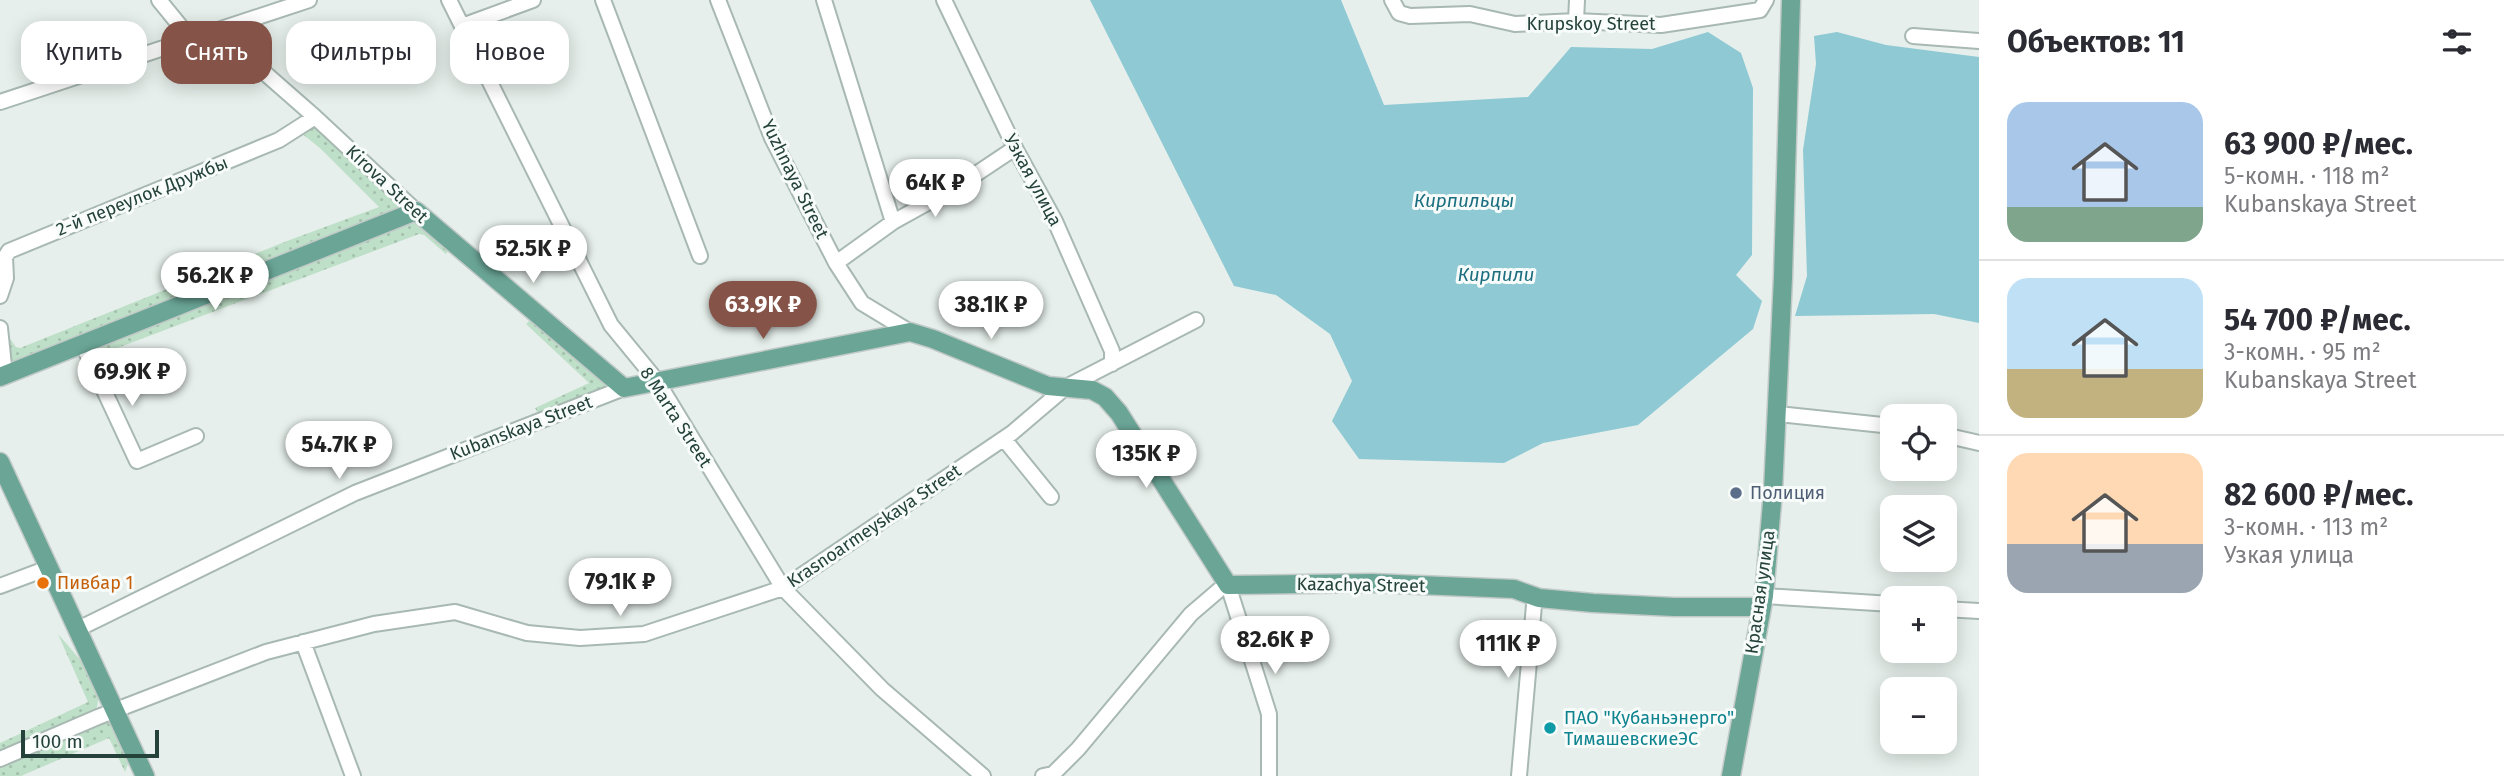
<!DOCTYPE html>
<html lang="ru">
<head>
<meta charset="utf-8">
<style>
	:root { --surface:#fff; --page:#f2f2f3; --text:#2b2b33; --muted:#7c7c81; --line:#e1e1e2; --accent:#855347 }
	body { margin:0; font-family:"Fira Sans",sans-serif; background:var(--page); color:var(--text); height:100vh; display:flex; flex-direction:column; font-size:26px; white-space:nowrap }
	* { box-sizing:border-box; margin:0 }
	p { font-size:23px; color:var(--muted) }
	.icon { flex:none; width:38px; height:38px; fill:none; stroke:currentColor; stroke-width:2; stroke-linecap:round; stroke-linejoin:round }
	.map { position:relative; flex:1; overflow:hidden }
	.side { display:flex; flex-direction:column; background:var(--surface); width:525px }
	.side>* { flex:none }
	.guide { position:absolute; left:21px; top:21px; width:665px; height:63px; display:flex; gap:14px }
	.fabs { position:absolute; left:1880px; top:404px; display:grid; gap:14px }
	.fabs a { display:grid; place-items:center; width:77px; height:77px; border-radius:14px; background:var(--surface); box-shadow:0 4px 18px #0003; font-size:35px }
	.scale { position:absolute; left:21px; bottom:18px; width:138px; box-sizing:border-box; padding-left:7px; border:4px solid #24423a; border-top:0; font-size:19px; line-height:24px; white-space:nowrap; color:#24423a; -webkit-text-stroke:5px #f7fbf9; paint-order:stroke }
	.price { position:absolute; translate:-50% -60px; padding:0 16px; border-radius:24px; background:#fff; color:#222; font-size:23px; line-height:46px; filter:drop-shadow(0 2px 4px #0008) }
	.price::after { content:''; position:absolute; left:50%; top:42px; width:21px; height:16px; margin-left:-10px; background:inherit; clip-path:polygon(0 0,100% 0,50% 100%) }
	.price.on { background:var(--accent); color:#fff }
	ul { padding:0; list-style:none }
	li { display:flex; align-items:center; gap:21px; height:175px; padding:0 28px }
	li+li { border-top:2px solid var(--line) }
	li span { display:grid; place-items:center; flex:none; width:196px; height:140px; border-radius:21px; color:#555 }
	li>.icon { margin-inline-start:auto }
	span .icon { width:84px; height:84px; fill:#fffc; stroke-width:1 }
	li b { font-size:30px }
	h2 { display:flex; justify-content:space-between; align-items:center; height:84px; padding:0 28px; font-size:30px }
	.chip { padding:0 24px; border-radius:21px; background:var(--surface); box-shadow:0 4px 18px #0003; font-size:24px; line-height:63px }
	.chip.on { background:var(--accent); color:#fff }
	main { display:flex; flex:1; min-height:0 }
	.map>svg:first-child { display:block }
	.grass { fill:url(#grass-dots) }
	.water { fill:#8ec9d4 }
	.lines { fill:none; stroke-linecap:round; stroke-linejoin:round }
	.minor-casing { stroke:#a8b8b2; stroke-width:18 }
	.major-casing { stroke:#c2cac8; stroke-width:21 }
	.minor { stroke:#fff; stroke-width:14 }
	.major { stroke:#6aa596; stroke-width:18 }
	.service-dot { fill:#5c6f8a; stroke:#f7fbf9; stroke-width:2.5 }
	.food-dot { fill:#e8710a; stroke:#f7fbf9; stroke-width:2.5 }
	.culture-dot { fill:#0f9aa8; stroke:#f7fbf9; stroke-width:2.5 }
	.labels { text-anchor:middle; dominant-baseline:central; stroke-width:6; stroke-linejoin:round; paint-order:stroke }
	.street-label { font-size:18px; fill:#24423a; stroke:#f7fbf9 }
	.service-label { font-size:18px; fill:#4e5e75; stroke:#f7fbf9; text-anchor:start }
	.food-label { font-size:18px; fill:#c56008; stroke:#f7fbf9; text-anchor:start }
	.culture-label { font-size:18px; fill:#0d838f; stroke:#f7fbf9; text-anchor:start }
	.water-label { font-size:19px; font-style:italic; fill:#1c6f80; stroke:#f7fbf9 }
</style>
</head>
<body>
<main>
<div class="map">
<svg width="1979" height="776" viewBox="0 0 1979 776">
	<defs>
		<pattern id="grass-dots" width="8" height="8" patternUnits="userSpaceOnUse" patternTransform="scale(1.75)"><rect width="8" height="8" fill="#bfe0c8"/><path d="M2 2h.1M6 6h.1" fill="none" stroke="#a4c1ad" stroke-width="1.8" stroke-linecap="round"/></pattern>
	</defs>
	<rect width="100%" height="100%" fill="#e6efeb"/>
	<!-- grass -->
	<path class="grass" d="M310,122L400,202L401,208L13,364L10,362L5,332L16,347L20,348L287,241L379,207L321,149L300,132Z
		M409,223L421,224L450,247L446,254L424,235L419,234L91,358L88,347Z
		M532,318L606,384L607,387L541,418L535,408L589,383L526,324Z
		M58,634C74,653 110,688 94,713L0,758V743L88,702Z
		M99,720C119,719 122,748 128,764L125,772L109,738L21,776H0V766Z"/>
	<!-- water -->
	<path class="water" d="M1090,0H1341L1384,105L1528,97L1571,47L1652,49L1708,32L1741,53L1753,88L1752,255L1736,275L1762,301L1753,329L1638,425L1543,443L1504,463L1359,459L1332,421L1352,381L1330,334L1276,295L1234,286Z
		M1837,32L1886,45L1979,57V323L1934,314L1795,316L1807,276L1803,150L1816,64L1814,36Z"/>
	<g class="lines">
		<!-- minor casing -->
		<g class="minor-casing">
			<path id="minor" d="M159,0L190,38
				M449,0L611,325L657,381L783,588L882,689L983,776
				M603,0L700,256
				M718,0L772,138L836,263L862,303L910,332
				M824,0L893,222
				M944,0L1015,148L1055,221L1112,351V364
				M1392,0L1399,13L1410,16L1470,14L1515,24L1576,21L1661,25L1760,10L1766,0
				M1576,21L1577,0
				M462,26L533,0
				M217,31L315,117L416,211
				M1913,36L1979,41
				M0,102L309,0
				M836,263L893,222L958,186L1015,148
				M0,296L6,278L5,257L9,251L279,140L315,117
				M0,328L5,375
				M82,343L137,461L196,436
				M1778,414L1892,426
				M1944,435L1979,443
				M1004,439L1051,497
				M0,586L48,568
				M1764,596L1892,604
				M1944,609L1979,611
				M78,629L355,493L624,388
				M303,642L353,776
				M0,759L98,717L266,652L374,624L455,612L527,633L580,638L644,634L783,588L1012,433L1066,387L1196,320
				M1043,776L1053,774L1078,749L1191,614L1219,590L1228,585L1269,714V776
				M1519,776L1534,605L1539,598"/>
		</g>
		<!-- major casing -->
		<g class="major-casing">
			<path id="major" d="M0,377L416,211L624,388L910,332L933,339L1048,386L1092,390L1105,397L1119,413L1228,585L1372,583L1514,589L1539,598L1593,603L1674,607H1761
				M0,462L145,776
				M1731,776L1764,596L1773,491L1783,277L1791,0"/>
		</g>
		<!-- minor -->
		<use href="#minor" class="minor"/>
		<!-- major -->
		<use href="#major" class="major"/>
	</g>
	<!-- markers -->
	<circle class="service-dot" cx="1736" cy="493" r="7"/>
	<circle class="food-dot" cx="43" cy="583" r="7"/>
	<circle class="culture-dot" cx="1550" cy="728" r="7"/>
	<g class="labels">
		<!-- street labels -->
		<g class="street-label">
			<text x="1591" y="24">Krupskoy Street</text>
			<text transform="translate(795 179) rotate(64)">Yuzhnaya Street</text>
			<text transform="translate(1033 180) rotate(62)">Узкая улица</text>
			<text transform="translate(387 184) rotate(43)">Kirova Street</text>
			<text transform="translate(142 196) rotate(-22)">2-й переулок Дружбы</text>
			<text transform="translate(676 417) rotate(57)">8 Marta Street</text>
			<text transform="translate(521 428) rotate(-21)">Kubanskaya Street</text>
			<text transform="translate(874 526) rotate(-34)">Krasnoarmeyskaya Street</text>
			<text transform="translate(1361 585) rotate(1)">Kazachya Street</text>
			<text transform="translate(1760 592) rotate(-82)">Красная улица</text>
		</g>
		<!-- service labels -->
		<g class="service-label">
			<text x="1750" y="493">Полиция</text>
		</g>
		<!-- food labels -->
		<g class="food-label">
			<text x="57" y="583">Пивбар 1</text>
		</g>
		<!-- culture labels -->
		<g class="culture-label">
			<text x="1564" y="718">ПАО "Кубаньэнерго"<tspan x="1564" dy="21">ТимашевскиеЭС</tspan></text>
		</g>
		<!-- water labels -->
		<g class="water-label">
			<text x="1464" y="200">Кирпильцы</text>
			<text x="1496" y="274">Кирпили</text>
		</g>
	</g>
</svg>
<div class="fabs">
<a><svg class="icon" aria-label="locate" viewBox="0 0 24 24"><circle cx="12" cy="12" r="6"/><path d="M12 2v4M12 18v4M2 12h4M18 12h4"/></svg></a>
<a><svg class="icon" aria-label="layers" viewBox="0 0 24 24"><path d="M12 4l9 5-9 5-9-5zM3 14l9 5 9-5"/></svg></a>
<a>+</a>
<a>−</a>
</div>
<div class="scale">100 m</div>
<b class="price" style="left:935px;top:219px">64K ₽</b>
<b class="price" style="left:533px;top:285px">52.5K ₽</b>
<b class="price" style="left:215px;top:312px">56.2K ₽</b>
<b class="price on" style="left:763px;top:341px">63.9K ₽</b>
<b class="price" style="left:991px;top:341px">38.1K ₽</b>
<b class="price" style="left:132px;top:408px">69.9K ₽</b>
<b class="price" style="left:339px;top:481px">54.7K ₽</b>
<b class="price" style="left:1146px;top:490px">135K ₽</b>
<b class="price" style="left:620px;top:618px">79.1K ₽</b>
<b class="price" style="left:1275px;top:676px">82.6K ₽</b>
<b class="price" style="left:1508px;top:680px">111K ₽</b>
<div class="guide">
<a class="chip">Купить</a>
<a class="chip on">Снять</a>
<a class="chip">Фильтры</a>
<a class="chip">Новое</a>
</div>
</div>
<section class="side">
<h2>Объектов: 11<svg class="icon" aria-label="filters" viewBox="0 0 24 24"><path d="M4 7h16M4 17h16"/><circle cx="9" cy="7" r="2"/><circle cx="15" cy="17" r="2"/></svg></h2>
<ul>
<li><span style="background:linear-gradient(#a9c7e8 75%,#7fa58c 0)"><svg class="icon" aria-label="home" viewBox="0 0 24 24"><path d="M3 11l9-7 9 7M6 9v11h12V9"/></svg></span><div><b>63 900 ₽/мес.</b><p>5-комн. · 118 m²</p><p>Kubanskaya Street</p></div></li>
<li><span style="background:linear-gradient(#bfe0f5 65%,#c2b280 0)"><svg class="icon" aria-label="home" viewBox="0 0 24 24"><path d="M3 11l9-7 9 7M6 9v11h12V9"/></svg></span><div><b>54 700 ₽/мес.</b><p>3-комн. · 95 m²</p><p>Kubanskaya Street</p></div></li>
<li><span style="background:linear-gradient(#ffd9b3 65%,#9aa5b1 0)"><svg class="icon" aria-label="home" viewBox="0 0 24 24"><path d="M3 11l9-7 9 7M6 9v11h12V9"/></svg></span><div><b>82 600 ₽/мес.</b><p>3-комн. · 113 m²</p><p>Узкая улица</p></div></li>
</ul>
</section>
</main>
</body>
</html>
